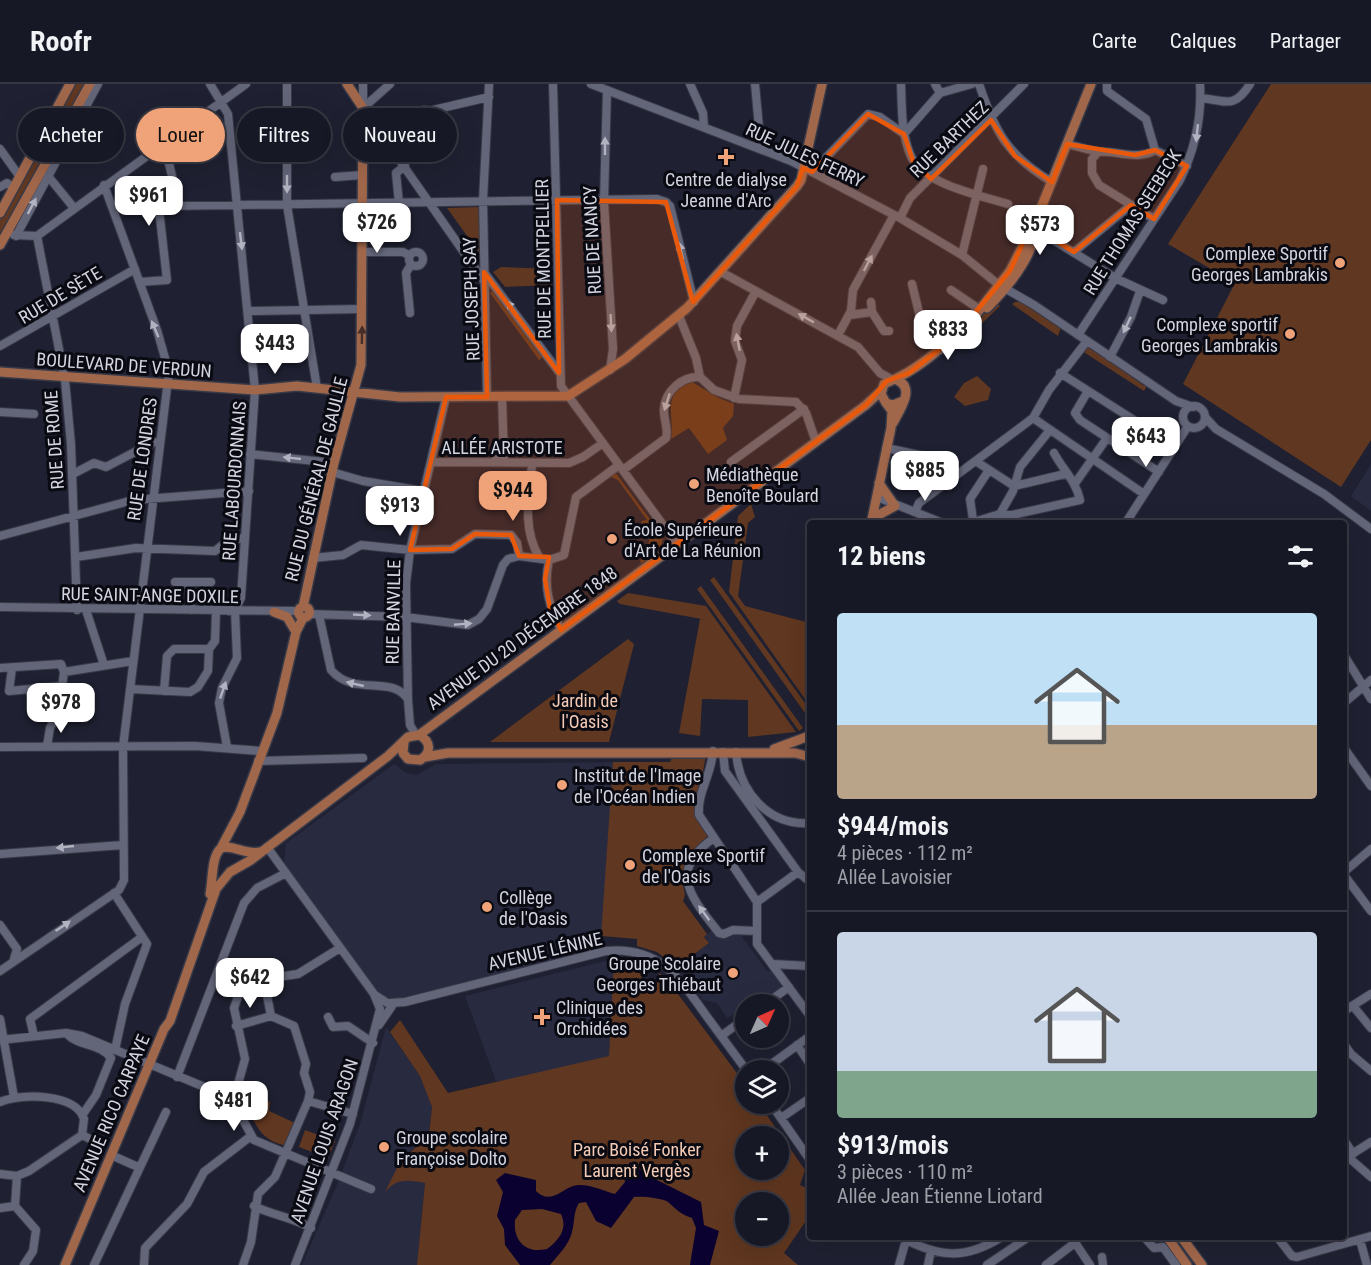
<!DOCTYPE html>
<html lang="fr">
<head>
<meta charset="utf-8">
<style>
	:root { --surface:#171825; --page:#242532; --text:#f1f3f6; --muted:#9ea0a7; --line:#363742; --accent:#f0a279 }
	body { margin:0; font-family:"Roboto Condensed",sans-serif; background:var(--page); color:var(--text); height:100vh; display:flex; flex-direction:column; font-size:22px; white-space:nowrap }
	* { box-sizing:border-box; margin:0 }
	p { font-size:20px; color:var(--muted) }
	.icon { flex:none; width:33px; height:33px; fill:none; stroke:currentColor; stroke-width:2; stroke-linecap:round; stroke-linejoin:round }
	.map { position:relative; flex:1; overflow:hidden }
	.drawer { position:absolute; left:807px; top:436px; width:540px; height:720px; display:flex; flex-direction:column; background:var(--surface); border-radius:6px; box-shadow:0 6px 24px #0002,0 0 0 2px var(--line) }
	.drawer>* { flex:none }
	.hud { position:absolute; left:18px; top:24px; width:570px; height:54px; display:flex; gap:12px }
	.needle { width:39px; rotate:45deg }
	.tools { position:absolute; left:735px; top:910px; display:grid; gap:12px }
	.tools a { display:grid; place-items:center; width:54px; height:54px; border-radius:50%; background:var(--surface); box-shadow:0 6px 24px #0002,0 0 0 2px var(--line); font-size:30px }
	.price { position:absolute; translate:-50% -51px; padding:0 14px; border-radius:12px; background:#fff; color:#222; font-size:20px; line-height:39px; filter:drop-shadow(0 2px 3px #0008) }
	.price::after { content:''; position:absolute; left:50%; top:36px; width:18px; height:14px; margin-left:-9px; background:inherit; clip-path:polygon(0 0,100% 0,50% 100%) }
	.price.on { background:var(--accent); color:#111 }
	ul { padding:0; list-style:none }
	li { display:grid; align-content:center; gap:12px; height:318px; padding:0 30px }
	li+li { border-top:2px solid var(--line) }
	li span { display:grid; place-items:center; height:186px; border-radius:6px; color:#555 }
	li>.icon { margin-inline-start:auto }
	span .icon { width:108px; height:108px; fill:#fffc; stroke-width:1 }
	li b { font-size:26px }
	h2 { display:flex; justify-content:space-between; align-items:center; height:72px; padding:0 30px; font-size:26px }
	.pill { padding:0 21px; border-radius:27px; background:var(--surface); box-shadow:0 6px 24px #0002,0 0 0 2px var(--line); font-size:21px; line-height:54px }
	.pill.on { background:var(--accent); color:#111 }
	header { display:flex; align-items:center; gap:36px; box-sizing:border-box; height:84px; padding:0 30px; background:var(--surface); border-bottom:2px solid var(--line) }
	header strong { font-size:28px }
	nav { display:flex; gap:33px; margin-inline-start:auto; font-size:21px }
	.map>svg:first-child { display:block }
	.built { fill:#282a40 }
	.green { fill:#603720; fill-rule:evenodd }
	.water { fill:#0a0130; fill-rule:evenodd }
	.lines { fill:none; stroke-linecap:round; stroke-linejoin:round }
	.minor-casing { stroke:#393a48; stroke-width:10 }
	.major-casing { stroke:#393a48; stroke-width:12 }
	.minor { stroke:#636579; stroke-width:8 }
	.major { stroke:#a1674b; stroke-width:9 }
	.oneway { fill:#b1b3c1 }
	.oneway2 { fill:#462f29 }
	.marked { fill:#e8590c; fill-opacity:0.2; stroke:#e8590c; stroke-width:4.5; stroke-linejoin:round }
	.poi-dot { fill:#f0a279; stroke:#0a0a12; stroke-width:2 }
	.labels { text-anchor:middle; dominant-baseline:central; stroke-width:6; stroke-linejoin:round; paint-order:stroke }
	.street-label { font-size:18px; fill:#d3d5e0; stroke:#0a0a12 }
	.poi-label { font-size:18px; fill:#d3d5e0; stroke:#0a0a12; text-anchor:start }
	.park-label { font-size:18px; fill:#f5cbb5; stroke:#0a0a12 }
</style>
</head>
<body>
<header>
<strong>Roofr</strong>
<nav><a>Carte</a><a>Calques</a><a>Partager</a></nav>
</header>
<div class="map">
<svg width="1371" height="1181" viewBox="0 0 1371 1181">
	<rect width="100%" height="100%" fill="#1f2031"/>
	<!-- built -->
	<path class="built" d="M1371,380V427L1351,412Z
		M613,678L601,865L396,917L387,915L378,910L284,779L286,759L394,680L406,689L417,691L436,680Z
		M713,846L745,850L742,853L768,888L772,885L784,902L758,921H746L745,930L742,933L739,928L727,934L717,919L703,916L687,895L692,890L686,877L709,859L704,852Z
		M614,875L609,972L510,997H496L465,912Z
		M386,943L420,992L432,1023L429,1051L402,1076L425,1099L417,1181H302L340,1094L361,1037Z"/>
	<!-- green -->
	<path class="green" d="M73,0H84L45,72L37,66Z
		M1271,0H1371V356L1341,403L1183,300L1235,199L1168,160Z
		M35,70L43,76L0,151V133Z
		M479,123L480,170L447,124Z
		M501,183L551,185L552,201L505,203L493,188Z
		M495,205L544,272L539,276L490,209Z
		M996,218L1000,222L950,270L946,266Z
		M1015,218H1024L1061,243L1058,252L1016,223L1012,220Z
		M1088,262L1143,301H1147L1144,307L1082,267Z
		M977,292L991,305L988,316L965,322L954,313L964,299Z
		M692,298L719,314L734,320L733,332L723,344L727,356L708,370L689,344L671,355C675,331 660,309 692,298Z
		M615,388L663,453L661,464L641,480L640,476L646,473L650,452L646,450L641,437L647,436L618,396L611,393Z
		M751,420L755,433L748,439L738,512L745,522L810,539V622L729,508L738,432Z
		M714,493L810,626V636L710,496Z
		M701,502L803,644L799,647L697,505Z
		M628,509L706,522L796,648L748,653V616L702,615L700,652L679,649L700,535L707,536L620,520L617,517Z
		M628,555L634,560L609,658H490Z
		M706,671L695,731L709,751C694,763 684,779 683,799C683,807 687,809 683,817L707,850L704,853L709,859L680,881L682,888L657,868L637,862V855L601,852L613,678H670L673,672Z
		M614,875L644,880L639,906L655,908L659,889L666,894L742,996L737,999L742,1006L745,1004L746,1020H759L805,1086L800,1101L810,1106V1131L784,1169L798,1181H417L425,1099C408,1096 397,1094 385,1108L398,1082L403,1080L402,1076L429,1051L432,1023L420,992L390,948L400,936L448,1009L609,972ZM746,1053H778V1086H746ZM746,1119H778V1152H746Z
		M240,1010L257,1018L266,1015L270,1018L269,1027L295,1039L287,1062C253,1055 259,1034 238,1017Z
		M305,1046L335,1057L328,1074L299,1063Z"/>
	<!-- water -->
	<path class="water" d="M630,1078L647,1091L701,1118L704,1141L719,1147L710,1181H690L696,1144L692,1134C680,1130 677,1126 668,1118C663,1114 641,1112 634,1113L611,1144L596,1137L586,1118L579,1119C573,1128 575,1138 572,1148C569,1161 558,1171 550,1181H520L505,1161L504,1145L497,1132L503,1108L496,1096L505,1089L536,1096V1107C550,1121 561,1106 573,1102C586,1098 603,1107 615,1110L625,1098L624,1089ZM542,1125L561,1130C568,1145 559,1156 547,1165C526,1170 513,1157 515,1136L522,1126Z"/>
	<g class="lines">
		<!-- minor casing -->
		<g class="minor-casing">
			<path id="minor" d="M210,0L228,30L255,306L241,514L237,522L229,527
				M287,0V121L317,304
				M553,0L561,302L677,460
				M591,0L791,77L900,134L962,171L999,201L1034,221L1176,317L1193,323
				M690,0L703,29L704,43
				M755,0L761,65
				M901,0C902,23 901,48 910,70C921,100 979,111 1008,120
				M935,0L940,9L972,0
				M979,0C995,48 1007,71 1052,98
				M1107,0V7L1146,35L1155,66
				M607,6L604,118L613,265L610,286
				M1201,14C1227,17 1234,25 1250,0
				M363,24L484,197
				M363,24L390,0
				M363,24V0
				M419 32a6 6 0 1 1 12 0a6 6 0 1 1-12 0Z
				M429,27L489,13
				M426,38L431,58
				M164,59L179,121
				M1067,60L1098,68
				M0,65L20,93
				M812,88L868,30L880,33L904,50L940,9
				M48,92L74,124
				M335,93L362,91
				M0,103L7,99L14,104
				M399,119L396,89L405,82
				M900,134L910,114L1024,0
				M1154,135L1099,101L1092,89V75L1098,68C1116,66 1138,77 1155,66L1187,82
				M1037,146L1115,194L1163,216
				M14,151L37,152
				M16,152L98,0
				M37,152L65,296L71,360L77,526
				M37,152L246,0
				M409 175a7 7 0 1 1 14 0a7 7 0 1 1-14 0Z
				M363,168H403L410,172
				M1074,168L1131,121
				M962,171L983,85
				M483,187L559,288
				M721,188L858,263L880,289L891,295
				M140,198L167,196L159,125L161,122L657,115L666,118L670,122L694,218
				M912,200L921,237L941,266
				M951,206L979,225
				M871,218L872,228L884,247H889
				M249,227L362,225
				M410,229L406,189L411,180
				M850,231L872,228
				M679,232L696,274L700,293L714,306L739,315L796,318L806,329L816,358
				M838,251L851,227L853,206L894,131
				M1078,251L1180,96C1195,65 1202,35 1200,0
				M0,262L135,185
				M1110,273L1131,233L1140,207
				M1060,289L1148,345
				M1088,307L1075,329L1080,336L1159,388
				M487,313L483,116L489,1
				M734,314L742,276L735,257L737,242L756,207
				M1183 333a11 11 0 1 1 22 0a11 11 0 1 1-22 0Z
				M0,328L34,330
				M1205,333L1216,345L1324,410L1371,445
				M1033,334L1144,410
				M886,364L924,372
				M250,370L334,379
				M496,375H504L502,312
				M431,378L569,379L583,373L603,359
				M731,378L804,325
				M977,378L1014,402L1065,390
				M532,381C529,412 522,444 539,473
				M623,386L666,354C669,344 663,335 664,325C665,307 682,292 700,293
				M332,388L363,397L423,407
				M73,390L94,379L106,383L154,358L159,359
				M1076,398L1107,354
				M877,413L945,440
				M915,428L919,419L1033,334L1049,306L1087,257
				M1000,430L1012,431L1080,416C1076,397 1063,386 1054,369
				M973,436L970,415L989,386
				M967,440L1000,430L1013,407L1020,383L1050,346
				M1125,440L1188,342
				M0,452L133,416L249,407
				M76,473L136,464L215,467L231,454L245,455
				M313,474L343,471L361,461L410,466L452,465L475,450L511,451L517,459L519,472
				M549,476C543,503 549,522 561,546
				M175,498H211
				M188,498L191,526
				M0,523L298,527
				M86,526L104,581
				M309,530L405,533L468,541L479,535L487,525L503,481L508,475L519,472L549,476L564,471L576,413L619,381
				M319,531L331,586C354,613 391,591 407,614
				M1344,571L1371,615
				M0,584L61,580L64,588L133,577
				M12,584L9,607L63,602
				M130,605L190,608L198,603L208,587L209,565L215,557L216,527
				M164,607L167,572L174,565H209
				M1344,619L1371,596
				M416,651L410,641L408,616L406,500L410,466L446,313
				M47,662L50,644L59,625L64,588
				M0,663L195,662L261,667
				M227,663L219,619L222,604L237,574L235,527
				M1344,664L1371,702
				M713,667C712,690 697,708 699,731L757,818V860L810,932
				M723,668L725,687L798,788L810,798
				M736,668C739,707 768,742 810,739
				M258,677L363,674
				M714,754C666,787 692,814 719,849L724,850L733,846L757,847
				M267,763L374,910L380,925L350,1040L295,1181
				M0,770L123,761
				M1344,788L1371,765
				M1344,791L1371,827
				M114,809L147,860L125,920L115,966
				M757,818L798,788
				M0,841L17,865L14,875
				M772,880L810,882
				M0,887L119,806L124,796L123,663L169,288L157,246L104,101
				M375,911L392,922L379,941
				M390,919L405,918L606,867C658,862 678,892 705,930C719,949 733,968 747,987
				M764,921L789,903
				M1353,922L1371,944
				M1344,927L1371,910
				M328,933L333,943L348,942L373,959
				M0,935L14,1013
				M236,942L271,932
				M67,950C78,962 102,960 111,974L96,1011L83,1030
				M34,952L30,935L142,853
				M721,952L746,934
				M0,956L66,949L82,952L226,1012L233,1018L254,1056L371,1105
				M1344,960L1351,970L1371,987
				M797,961L810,980
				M762,987L810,952
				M177,993L244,819L257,804L286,789
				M308,1017L353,1030
				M0,1018C20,1009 76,1009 84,1035L82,1051L29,1087L17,1092L0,1090
				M233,1018L245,975L234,924L243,898L298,890L340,864
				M771,1020L810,1076
				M781,1034L810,1014
				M82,1051L102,1061
				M1344,1056L1353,1070
				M111,1071L138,1083
				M1348,1073L1371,1093
				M1344,1075L1371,1058
				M17,1092L15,1122L36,1146L33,1167L24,1181
				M254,1122C275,1132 292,1133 311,1144
				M0,1124L15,1122
				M902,1154C939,1173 964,1176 1000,1154
				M1072,1154L1090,1181
				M1145,1154L1154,1164L1163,1163L1176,1181
				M1278,1154L1292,1172L1297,1173L1371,1152
				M1360,1156L1367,1181
				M1102,1173L1103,1181
				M94,1181L166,1028
				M144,1181L145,1164L187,1120L204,1088L251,1052
				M243,1181L251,1158L258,1110L275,1093L308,1017L310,1008L304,989L306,980L294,942L271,932L264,896
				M899,1181L906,1156
				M928,1181L931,1166
				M987,1181L1027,1154
				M1046,1181L1076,1158"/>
		</g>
		<!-- major casing -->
		<g class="major-casing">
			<path id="major" d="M0,129L70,0
				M0,161L90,0
				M987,224C1009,202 1038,167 1037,134
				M967,242L1010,187L1037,134L1091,0
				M0,288L255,306L297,302L400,313L568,312L625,275L687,224L797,102L801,96L822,0
				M895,295C924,282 945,259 970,240
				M893,339C900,325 917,303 895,295L884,300L881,310L886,319L893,321L903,317
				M873,434L895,422L879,399
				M871,440L891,344L892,327L886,319
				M298.5 528a5.5 5.5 0 1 1 11 0a5.5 5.5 0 1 1-11 0Z
				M303,523L334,379L361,281L363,24L347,0
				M274,528L287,533L296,548
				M419,651L866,321L881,307
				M774,665L809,652
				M425,673L448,669H795L810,673
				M221,764L240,728L277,629L296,548L303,534
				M210,810C213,796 211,773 221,764C233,760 244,771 260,768
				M1168,1154L1187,1181
				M1182,1154L1202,1181
				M65,1181L164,945L170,937L216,805L230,788L251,776L388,672L408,653L419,651C431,657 432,669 420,676L408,675L403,669L404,658"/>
		</g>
		<!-- minor -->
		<use href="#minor" class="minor"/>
		<!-- major -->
		<use href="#major" class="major"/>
	</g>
	<!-- one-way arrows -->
	<defs><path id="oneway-solid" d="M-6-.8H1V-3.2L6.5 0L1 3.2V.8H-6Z" transform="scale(1.5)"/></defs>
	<g class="oneway">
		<use href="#oneway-solid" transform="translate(1197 49) rotate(96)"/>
		<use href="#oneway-solid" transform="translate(605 62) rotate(-90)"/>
		<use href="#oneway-solid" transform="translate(287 100) rotate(90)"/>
		<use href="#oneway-solid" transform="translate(32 122) rotate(-62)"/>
		<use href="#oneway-solid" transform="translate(241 157) rotate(83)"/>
		<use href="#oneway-solid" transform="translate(681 167) rotate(-103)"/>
		<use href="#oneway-solid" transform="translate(868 179) rotate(-62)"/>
		<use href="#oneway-solid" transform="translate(512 224) rotate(-126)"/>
		<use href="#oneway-solid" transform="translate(806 234) rotate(-151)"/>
		<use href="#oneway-solid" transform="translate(611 239) rotate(87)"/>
		<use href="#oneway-solid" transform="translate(1127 241) rotate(115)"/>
		<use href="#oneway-solid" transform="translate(155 245) rotate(-113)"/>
		<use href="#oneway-solid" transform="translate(738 258) rotate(-101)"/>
		<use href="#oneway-solid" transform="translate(667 318) rotate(108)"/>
		<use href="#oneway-solid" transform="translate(292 374) rotate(-174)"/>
		<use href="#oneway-solid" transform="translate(362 531) rotate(3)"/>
		<use href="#oneway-solid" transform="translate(463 540) rotate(-5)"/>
		<use href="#oneway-solid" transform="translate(355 600) rotate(-167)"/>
		<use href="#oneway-solid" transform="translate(223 606) rotate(-71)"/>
		<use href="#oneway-solid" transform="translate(65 763) rotate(174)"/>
		<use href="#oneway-solid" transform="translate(704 829) rotate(-126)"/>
		<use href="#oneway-solid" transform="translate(63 842) rotate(-34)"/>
	</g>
	<use class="oneway2" href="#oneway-solid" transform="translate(362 251) rotate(-89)"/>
	<!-- marked area -->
	<path class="marked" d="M868,30L904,50L913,77L931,95L991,36L1015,72L1052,98L1067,60L1135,71L1155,66L1187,82L1154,135L1131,121L1074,168L1031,142L1010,187L954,254L909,289L887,297L866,321L561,546L550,525L545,495L549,473L519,472L511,451L475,450L452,465L410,466L446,313H487L484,188L559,289L557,116L666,118L693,218L797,102L803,84L812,88Z"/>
	<!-- markers -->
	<g class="poi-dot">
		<path d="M723 64h6v6h6v6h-6v6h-6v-6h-6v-6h6z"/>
		<circle cx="1340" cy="179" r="6"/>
		<circle cx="1290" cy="250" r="6"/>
		<circle cx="694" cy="400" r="6"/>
		<circle cx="612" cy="455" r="6"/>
		<circle cx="562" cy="701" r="6"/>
		<circle cx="630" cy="781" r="6"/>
		<circle cx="487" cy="823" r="6"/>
		<circle cx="733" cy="889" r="6"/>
		<path d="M539 924h6v6h6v6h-6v6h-6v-6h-6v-6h6z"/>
		<circle cx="384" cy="1063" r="6"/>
	</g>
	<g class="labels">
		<!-- street labels -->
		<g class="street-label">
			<text transform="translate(949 55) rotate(-44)">RUE BARTHEZ</text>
			<text transform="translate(805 71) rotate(25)">RUE JULES FERRY</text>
			<text transform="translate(1132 138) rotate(-58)">RUE THOMAS SEEBECK</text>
			<text transform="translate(592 156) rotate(-93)">RUE DE NANCY</text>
			<text transform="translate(543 175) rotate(-91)">RUE DE MONTPELLIER</text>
			<text transform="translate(60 211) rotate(-31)">RUE DE SÈTE</text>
			<text transform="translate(471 215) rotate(-92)">RUE JOSEPH SAY</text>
			<text transform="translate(124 281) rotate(4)">BOULEVARD DE VERDUN</text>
			<text transform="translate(54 356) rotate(-94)">RUE DE ROME</text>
			<text x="502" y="363">ALLÉE ARISTOTE</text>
			<text transform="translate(142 375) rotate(-82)">RUE DE LONDRES</text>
			<text transform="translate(316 395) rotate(-76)">RUE DU GÉNÉRAL DE GAULLE</text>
			<text transform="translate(234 397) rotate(-86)">RUE LABOURDONNAIS</text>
			<text transform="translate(150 511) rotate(1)">RUE SAINT-ANGE DOXILE</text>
			<text transform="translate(393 528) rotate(-89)">RUE BANVILLE</text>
			<text transform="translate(522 554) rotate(-36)">AVENUE DU 20 DÉCEMBRE 1848</text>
			<text transform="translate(545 867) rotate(-13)">AVENUE LÉNINE</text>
			<text transform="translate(111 1029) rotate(-67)">AVENUE RICO CARPAYE</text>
			<text transform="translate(324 1057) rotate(-71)">AVENUE LOUIS ARAGON</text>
		</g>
		<!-- poi labels -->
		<g class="poi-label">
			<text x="726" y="95" text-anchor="middle">Centre de dialyse<tspan x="726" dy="21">Jeanne d'Arc</tspan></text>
			<text x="1328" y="169" text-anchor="end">Complexe Sportif<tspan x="1328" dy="21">Georges Lambrakis</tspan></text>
			<text x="1278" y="240" text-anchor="end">Complexe sportif<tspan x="1278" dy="21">Georges Lambrakis</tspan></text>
			<text x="706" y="390">Médiathèque<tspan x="706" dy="21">Benoîte Boulard</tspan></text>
			<text x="624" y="445">École Supérieure<tspan x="624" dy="21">d'Art de La Réunion</tspan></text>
			<text x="574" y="691">Institut de l'Image<tspan x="574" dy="21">de l'Océan Indien</tspan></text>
			<text x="642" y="771">Complexe Sportif<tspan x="642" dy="21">de l'Oasis</tspan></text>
			<text x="499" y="813">Collège<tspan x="499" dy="21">de l'Oasis</tspan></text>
			<text x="721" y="879" text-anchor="end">Groupe Scolaire<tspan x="721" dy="21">Georges Thiébaut</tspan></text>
			<text x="556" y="923">Clinique des<tspan x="556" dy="21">Orchidées</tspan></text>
			<text x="396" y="1053">Groupe scolaire<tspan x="396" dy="21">Françoise Dolto</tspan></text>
		</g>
		<!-- park labels -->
		<g class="park-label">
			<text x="585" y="616">Jardin de<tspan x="585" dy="21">l'Oasis</tspan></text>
			<text x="637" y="1065">Parc Boisé Fonker<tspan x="637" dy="21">Laurent Vergès</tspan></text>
		</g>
	</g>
</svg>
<div class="tools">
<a><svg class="needle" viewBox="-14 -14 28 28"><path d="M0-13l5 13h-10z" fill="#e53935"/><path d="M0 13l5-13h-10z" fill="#9ea0a7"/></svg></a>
<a><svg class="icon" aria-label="layers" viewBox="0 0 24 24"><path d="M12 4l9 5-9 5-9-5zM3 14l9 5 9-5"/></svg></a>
<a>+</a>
<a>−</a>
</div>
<b class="price" style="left:149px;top:143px">$961</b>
<b class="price" style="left:377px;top:170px">$726</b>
<b class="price" style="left:1040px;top:172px">$573</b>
<b class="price" style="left:948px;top:277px">$833</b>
<b class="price" style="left:275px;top:291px">$443</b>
<b class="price" style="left:1146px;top:384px">$643</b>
<b class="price" style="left:925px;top:418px">$885</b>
<b class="price on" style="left:513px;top:438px">$944</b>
<b class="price" style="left:400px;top:453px">$913</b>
<b class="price" style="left:61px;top:650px">$978</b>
<b class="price" style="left:250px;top:925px">$642</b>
<b class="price" style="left:234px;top:1048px">$481</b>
<div class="hud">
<a class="pill">Acheter</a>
<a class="pill on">Louer</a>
<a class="pill">Filtres</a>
<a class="pill">Nouveau</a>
</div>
<section class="drawer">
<h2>12 biens<svg class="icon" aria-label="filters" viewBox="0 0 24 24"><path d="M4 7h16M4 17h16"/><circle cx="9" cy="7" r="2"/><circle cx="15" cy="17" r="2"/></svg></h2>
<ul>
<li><span style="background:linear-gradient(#bfe0f5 60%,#b9a48a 0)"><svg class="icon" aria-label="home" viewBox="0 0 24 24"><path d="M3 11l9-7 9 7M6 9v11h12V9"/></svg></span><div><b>$944/mois</b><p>4 pièces · 112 m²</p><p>Allée Lavoisier</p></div></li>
<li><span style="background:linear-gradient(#c9d6e8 75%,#7fa58c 0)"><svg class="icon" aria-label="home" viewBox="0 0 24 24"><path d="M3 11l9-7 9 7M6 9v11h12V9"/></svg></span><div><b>$913/mois</b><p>3 pièces · 110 m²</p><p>Allée Jean Étienne Liotard</p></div></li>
</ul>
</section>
</div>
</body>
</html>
